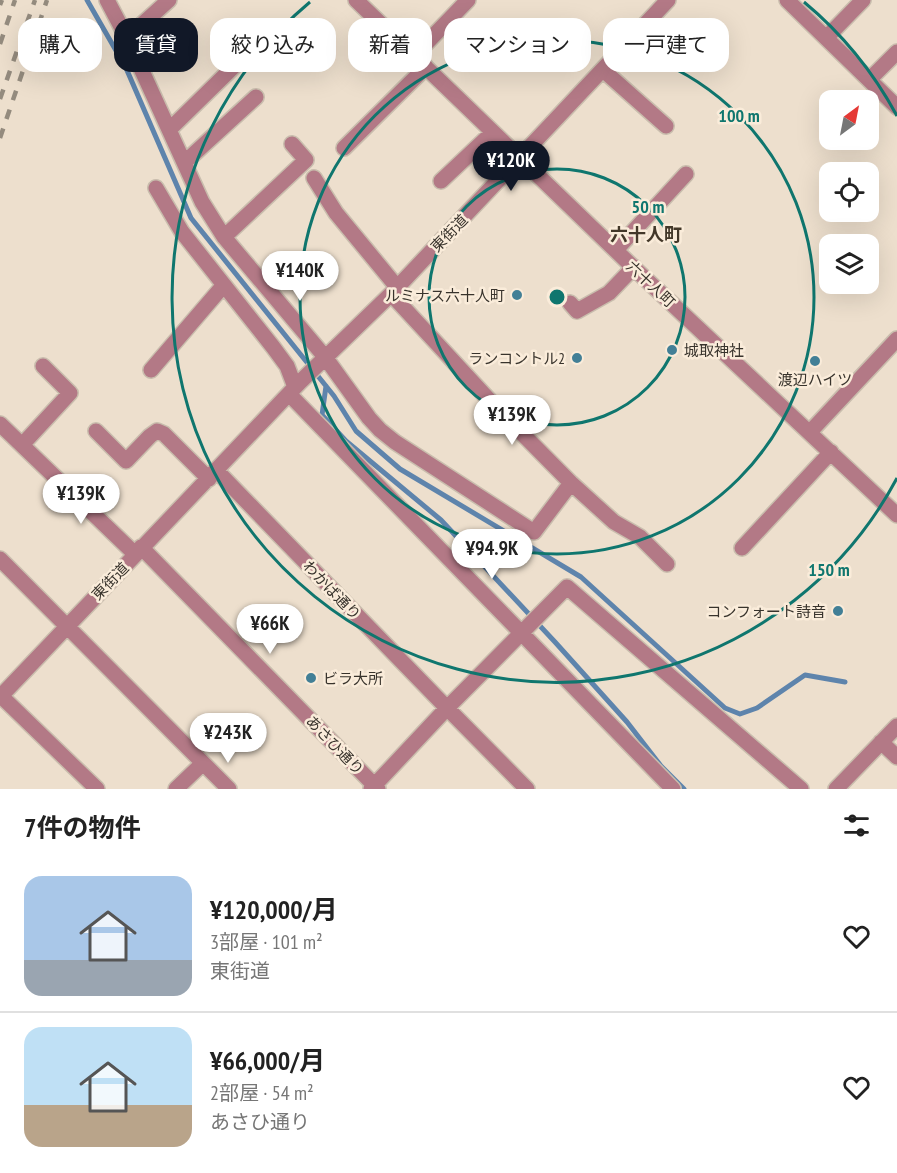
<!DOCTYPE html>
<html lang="ja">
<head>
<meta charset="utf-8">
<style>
	:root { --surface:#fff; --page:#f6f6f6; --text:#222; --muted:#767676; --line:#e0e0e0; --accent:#111827 }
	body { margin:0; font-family:"PT Sans Narrow","Noto Sans JP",sans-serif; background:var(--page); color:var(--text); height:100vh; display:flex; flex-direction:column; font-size:22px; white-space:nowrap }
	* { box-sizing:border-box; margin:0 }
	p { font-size:20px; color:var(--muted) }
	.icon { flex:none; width:33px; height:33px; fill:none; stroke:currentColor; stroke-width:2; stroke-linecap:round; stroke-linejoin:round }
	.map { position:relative; height:789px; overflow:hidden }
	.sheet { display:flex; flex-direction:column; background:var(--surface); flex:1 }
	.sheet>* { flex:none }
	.top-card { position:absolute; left:18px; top:18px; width:861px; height:54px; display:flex; gap:12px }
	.needle { width:39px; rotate:32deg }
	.fabs { position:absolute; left:819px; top:90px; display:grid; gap:12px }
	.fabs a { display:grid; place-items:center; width:60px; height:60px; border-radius:12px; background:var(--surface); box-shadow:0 6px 24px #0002; font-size:30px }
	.price { position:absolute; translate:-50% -51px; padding:0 14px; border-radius:21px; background:#fff; color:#222; font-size:20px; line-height:39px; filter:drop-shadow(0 2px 3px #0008) }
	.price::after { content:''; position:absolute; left:50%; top:36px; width:18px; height:14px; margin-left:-9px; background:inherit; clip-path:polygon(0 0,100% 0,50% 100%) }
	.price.selected { background:var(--accent); color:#fff }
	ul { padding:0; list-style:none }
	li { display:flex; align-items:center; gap:18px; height:150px; padding:0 24px }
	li+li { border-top:2px solid var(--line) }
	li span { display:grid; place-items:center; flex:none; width:168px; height:120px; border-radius:18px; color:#555 }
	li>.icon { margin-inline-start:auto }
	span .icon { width:72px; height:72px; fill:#fffc; stroke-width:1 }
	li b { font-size:26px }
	h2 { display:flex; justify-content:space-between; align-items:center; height:72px; padding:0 24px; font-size:26px }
	.pill { padding:0 21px; border-radius:18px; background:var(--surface); box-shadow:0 6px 24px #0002; font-size:21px; line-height:54px }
	.pill.selected { background:var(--accent); color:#fff }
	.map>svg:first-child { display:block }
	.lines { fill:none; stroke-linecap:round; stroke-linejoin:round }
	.stream { stroke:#5e84ac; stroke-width:5 }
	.minor-casing { stroke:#c9bdad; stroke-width:18 }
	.minor { stroke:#b37986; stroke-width:15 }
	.rail { stroke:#948b7e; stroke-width:4.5; stroke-dasharray:10 10; stroke-linecap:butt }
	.ring { fill:none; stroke:#0f766e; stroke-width:3 }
	.poi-dot { fill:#427f96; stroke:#faecda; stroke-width:2 }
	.labels { text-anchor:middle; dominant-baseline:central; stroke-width:5; stroke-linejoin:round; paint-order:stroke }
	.street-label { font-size:15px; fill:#38332c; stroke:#faecda }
	.poi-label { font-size:15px; fill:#38332c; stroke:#faecda; text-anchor:end }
	.quarter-label { font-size:18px; font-weight:bold; fill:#433829; stroke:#faecda }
	.centre { fill:#0f766e; stroke:#faecda; stroke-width:3 }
	.ring-label { font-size:18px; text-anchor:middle; font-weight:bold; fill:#0f766e; stroke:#faecda; stroke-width:5; stroke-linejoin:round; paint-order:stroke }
</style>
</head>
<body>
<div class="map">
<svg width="897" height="789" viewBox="0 0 897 789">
	<rect width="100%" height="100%" fill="#eddfcd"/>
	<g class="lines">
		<!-- stream -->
		<path class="stream" d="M87,0L126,68L191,218L334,396L356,431L400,469L581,577L725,708L740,714L757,708L805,675L845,682
			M326,386L322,415L346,441L441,520L555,642L627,722L661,766L684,789"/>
		<!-- minor casing -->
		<g class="minor-casing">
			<path id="minor" d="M107,0L127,38L202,202L224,237L325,357L369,418L380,430L395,442L534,532L571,483
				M356,0L636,270L897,515
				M787,0L897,107
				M127,38L169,0
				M826,38L863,0
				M414,56L468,0
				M603,70L666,126
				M869,80L897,52
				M170,129L264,37
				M344,148L426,67
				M185,162L256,97
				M314,178L336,213L397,287
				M441,181L492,133
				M156,188L182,232L273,347L287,366L295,387
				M224,237L306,160L292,144
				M616,250L686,174
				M391,294L492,403L571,483L614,522L640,537L667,564
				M570,303L577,311L609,293L634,267
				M151,370L223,286
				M289,394L673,789
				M0,424L135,554
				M96,431L126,461L150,436L157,431L164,434L209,479
				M810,432L897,339
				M22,445L70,393L43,366
				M217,471L447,708L371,789
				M141,547L378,789
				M742,548L831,452
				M0,559L229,789
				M1,696L97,789
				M0,697L300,382L391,294L668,0
				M881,742L897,757
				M176,789L203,763
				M527,789L447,708L567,587L801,789
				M836,789L897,726"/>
		</g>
		<!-- minor -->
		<use href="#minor" class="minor"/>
		<!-- rail -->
		<path class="rail" d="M0,5L2,0
			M0,44L15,0
			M0,99L35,0
			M0,138L47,0"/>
	</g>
	<!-- distance rings -->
	<g class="ring">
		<circle cx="557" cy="297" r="128"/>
		<circle cx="557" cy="297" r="257"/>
		<path d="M897 478A385 385 0 1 1 310 2M804 2A385 385 0 0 1 897 116"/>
	</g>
	<!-- markers -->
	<g class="poi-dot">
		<circle cx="517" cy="295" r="6"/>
		<circle cx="672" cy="350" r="6"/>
		<circle cx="577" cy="358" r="6"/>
		<circle cx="815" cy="361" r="6"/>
		<circle cx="838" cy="611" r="6"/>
		<circle cx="311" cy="678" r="6"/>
	</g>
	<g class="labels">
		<!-- street labels -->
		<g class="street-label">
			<text transform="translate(449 233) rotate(-46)">東街道</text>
			<text transform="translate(651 284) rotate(43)">六十人町</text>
			<text transform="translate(110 581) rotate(-46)">東街道</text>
			<text transform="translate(332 590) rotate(46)">わかば通り</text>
			<text transform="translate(335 745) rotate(46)">あさひ通り</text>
		</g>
		<!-- poi labels -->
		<g class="poi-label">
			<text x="505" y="295">ルミナス六十人町</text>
			<text x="684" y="350" text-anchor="start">城取神社</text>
			<text x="565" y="358">ランコントル2</text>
			<text x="815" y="379" text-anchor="middle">渡辺ハイツ</text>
			<text x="826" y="611">コンフォート詩音</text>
			<text x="323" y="678" text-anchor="start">ビラ大所</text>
		</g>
		<!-- quarter labels -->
		<g class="quarter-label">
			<text x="646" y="234">六十人町</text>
		</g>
	</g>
	<circle cx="557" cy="297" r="9" class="centre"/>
	<g class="ring-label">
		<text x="739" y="122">100 m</text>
		<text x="648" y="213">50 m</text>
		<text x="829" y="576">150 m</text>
	</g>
</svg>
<div class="fabs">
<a><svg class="needle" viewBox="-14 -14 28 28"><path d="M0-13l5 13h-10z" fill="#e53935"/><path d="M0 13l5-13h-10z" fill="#767676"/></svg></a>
<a><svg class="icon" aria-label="locate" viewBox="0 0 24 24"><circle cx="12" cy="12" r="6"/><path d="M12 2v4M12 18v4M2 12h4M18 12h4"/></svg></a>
<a><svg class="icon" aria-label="layers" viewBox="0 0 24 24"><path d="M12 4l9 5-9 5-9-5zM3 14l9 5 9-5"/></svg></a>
</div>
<b class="price selected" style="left:511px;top:192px">¥120K</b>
<b class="price" style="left:300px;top:302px">¥140K</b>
<b class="price" style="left:512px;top:446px">¥139K</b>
<b class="price" style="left:81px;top:525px">¥139K</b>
<b class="price" style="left:492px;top:580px">¥94.9K</b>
<b class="price" style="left:270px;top:655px">¥66K</b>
<b class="price" style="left:228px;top:764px">¥243K</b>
<div class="top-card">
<a class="pill">購入</a>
<a class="pill selected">賃貸</a>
<a class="pill">絞り込み</a>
<a class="pill">新着</a>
<a class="pill">マンション</a>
<a class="pill">一戸建て</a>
</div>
</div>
<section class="sheet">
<h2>7件の物件<svg class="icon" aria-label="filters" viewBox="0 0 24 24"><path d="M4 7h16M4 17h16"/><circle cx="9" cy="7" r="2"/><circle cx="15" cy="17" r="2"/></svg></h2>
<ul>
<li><span style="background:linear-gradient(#a9c7e8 70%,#9aa5b1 0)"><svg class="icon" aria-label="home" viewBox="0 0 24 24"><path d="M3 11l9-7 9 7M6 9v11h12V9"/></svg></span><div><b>¥120,000/月</b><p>3部屋 · 101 m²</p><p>東街道</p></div><svg class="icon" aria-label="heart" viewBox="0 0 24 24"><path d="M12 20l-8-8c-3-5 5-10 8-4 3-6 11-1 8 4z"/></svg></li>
<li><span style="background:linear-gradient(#bfe0f5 65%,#b9a48a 0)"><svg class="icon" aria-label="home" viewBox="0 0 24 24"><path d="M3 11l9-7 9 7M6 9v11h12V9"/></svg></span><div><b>¥66,000/月</b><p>2部屋 · 54 m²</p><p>あさひ通り</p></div><svg class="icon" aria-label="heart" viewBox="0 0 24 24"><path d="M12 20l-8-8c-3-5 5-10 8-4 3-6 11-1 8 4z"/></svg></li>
</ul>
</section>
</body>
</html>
